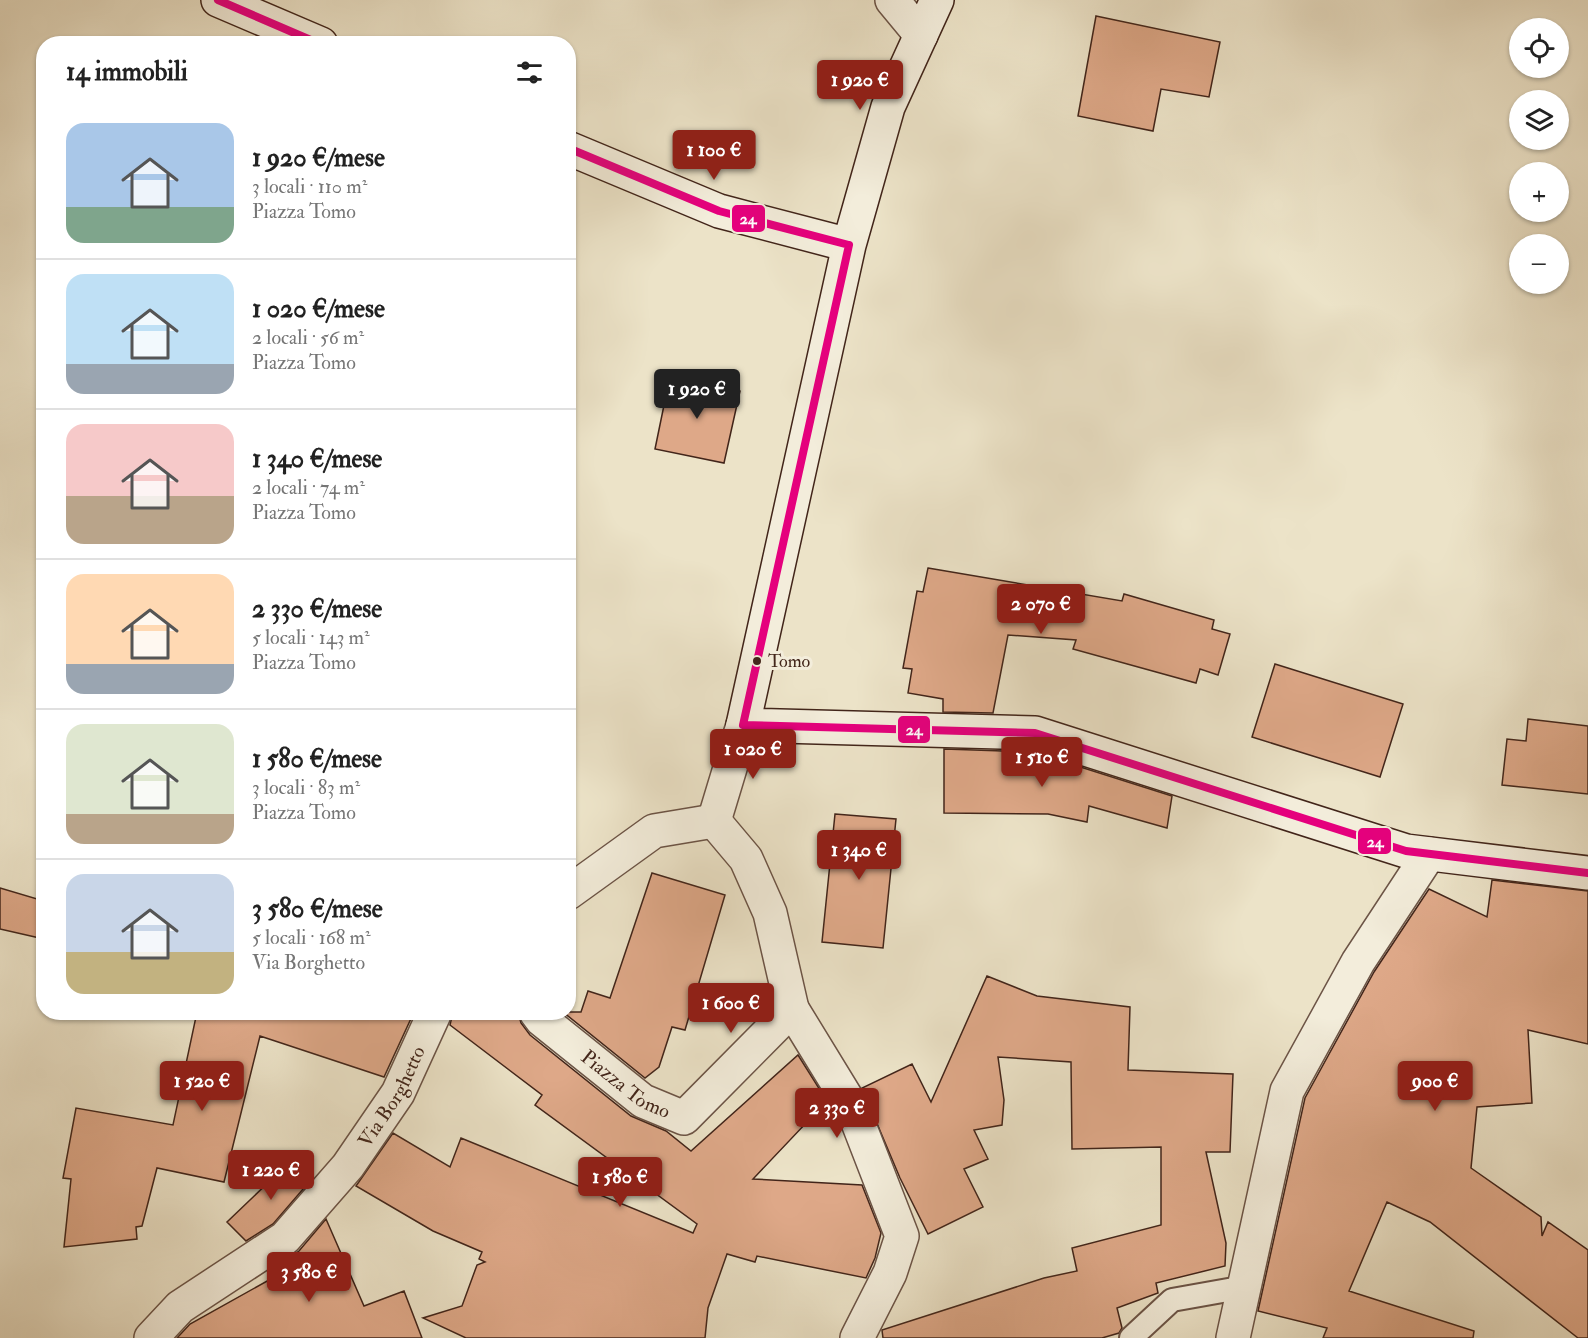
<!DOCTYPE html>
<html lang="it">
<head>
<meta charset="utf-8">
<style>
	:root { --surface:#fff; --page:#f2f2f2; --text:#222; --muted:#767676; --line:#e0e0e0; --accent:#8f2418 }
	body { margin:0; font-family:"IM FELL Double Pica",serif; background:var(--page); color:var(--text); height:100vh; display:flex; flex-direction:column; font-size:22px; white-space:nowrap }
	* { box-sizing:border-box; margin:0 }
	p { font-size:20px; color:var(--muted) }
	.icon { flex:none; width:33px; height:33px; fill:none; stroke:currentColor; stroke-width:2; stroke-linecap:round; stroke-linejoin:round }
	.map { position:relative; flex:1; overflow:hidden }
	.drawer { position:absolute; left:36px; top:36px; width:540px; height:984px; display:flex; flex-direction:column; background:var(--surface); border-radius:24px; box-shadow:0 2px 4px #0004 }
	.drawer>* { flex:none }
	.tools { position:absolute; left:1509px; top:18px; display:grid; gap:12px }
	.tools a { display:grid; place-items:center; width:60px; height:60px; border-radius:50%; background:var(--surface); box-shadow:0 2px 4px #0004; font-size:30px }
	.price { position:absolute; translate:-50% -51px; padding:0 14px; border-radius:6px; background:var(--accent); color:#fff; font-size:20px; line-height:39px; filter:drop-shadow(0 2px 3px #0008) }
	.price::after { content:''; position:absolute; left:50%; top:36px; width:18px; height:14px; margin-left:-9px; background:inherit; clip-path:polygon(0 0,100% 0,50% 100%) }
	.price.active { background:#222; color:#fff }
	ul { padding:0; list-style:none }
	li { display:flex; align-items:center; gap:18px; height:150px; padding:0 30px }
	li+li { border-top:2px solid var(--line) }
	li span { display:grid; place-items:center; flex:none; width:168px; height:120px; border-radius:18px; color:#555 }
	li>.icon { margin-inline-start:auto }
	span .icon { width:72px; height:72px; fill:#fffc; stroke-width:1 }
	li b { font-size:26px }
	h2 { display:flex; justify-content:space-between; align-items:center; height:72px; padding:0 30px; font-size:26px }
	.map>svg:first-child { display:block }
	.building { fill:#dea888; stroke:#42251a; stroke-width:1.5 }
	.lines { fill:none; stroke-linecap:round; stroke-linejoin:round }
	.lane-casing { stroke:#6c5446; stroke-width:26 }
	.street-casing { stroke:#6c5446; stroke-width:36 }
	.secondary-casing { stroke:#42251a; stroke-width:36 }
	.lane { stroke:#f3eddb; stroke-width:22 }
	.street { stroke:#f3eddb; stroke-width:33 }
	.secondary { stroke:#f3eddb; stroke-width:33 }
	.bus-1-casing { stroke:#f3eddb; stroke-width:12 }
	.bus-1 { stroke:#e5007d; stroke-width:8 }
	.bus-dot { fill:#42251a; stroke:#f3eddb; stroke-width:2 }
	.labels { text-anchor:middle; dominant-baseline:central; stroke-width:6; stroke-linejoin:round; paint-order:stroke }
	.bus-label { font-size:18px; fill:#42251a; stroke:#f3eddb; text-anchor:start }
	.street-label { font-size:20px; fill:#42251a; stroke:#f3eddb }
	.line-badge { stroke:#f3eddb; stroke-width:2 }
	.badge-label { font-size:16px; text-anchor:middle; font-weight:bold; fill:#fff }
</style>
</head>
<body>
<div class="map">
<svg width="1588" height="1338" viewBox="0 0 1588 1338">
	<rect width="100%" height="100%" fill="#ece3c8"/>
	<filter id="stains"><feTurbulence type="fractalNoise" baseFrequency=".00333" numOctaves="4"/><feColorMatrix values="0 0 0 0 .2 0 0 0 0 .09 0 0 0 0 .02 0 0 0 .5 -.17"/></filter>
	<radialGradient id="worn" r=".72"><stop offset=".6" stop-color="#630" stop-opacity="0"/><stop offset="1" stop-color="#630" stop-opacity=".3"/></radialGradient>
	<!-- building -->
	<path class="building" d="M1096,16L1220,42L1209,97L1161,89L1153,131L1078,116Z
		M670,376L740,391L724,463L655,449Z
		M928,568L1122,601L1124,594L1214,620L1212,629L1230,634L1218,675L1200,669L1196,683L1073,649L1076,640L1008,635L993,713L943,712V699L908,693L912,669L903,668L917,591L923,592Z
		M1275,664L1403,704L1380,777L1252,737Z
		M1528,719L1588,726V794L1502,785L1507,739L1526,741Z
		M944,749L1033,752L1172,796L1167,828L1089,806L1087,822L1048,814L944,813Z
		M835,814L896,819L883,948L822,942Z
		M652,873L725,895L685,1030L672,1027L659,1067L645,1078L563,1012H581L588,991L610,998Z
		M1492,880L1588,891V1044L1528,1030L1532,1103L1477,1107L1471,1168L1541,1217L1542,1236L1548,1222L1588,1250V1338H1578L1430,1222L1387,1202L1349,1291L1474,1331L1473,1338H1323L1327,1328L1258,1311L1305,1098L1374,972L1429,889L1487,917Z
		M0,888L44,901V939L0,929Z
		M987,976L1037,996L1130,1007L1128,1070L1233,1074L1230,1152H1206L1226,1243L1225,1266L1156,1283L1158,1293L1117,1308L1122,1328L1119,1333L1102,1338H883L882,1330L1044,1278L1077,1271L1072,1248L1161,1225V1147L1072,1149L1071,1062L998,1057L1004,1100L1002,1125L974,1130L988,1159L964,1169L983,1207L928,1234L900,1178L862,1088L912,1064L931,1102Z
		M197,1012H414L384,1077L260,1036L224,1182L157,1168L142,1226L136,1227L137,1239L64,1247L71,1179L63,1178L76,1108L173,1125Z
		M453,1012H518L521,1023L530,1035L631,1116L666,1131L691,1151L798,1055L827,1101L753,1179L862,1185L881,1233L875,1258L866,1278L757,1256L755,1262L727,1254L708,1308L705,1338H466L423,1318L462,1306L477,1265L485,1262L479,1259L482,1252L433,1231L356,1186L393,1133L450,1167L461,1138L693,1233L697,1224L535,1105L542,1095L450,1025Z
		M298,1154L310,1181L273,1224L246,1241L227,1222Z
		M326,1219L364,1306L404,1291L422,1338H177L190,1324L278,1275L272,1269L299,1251Z"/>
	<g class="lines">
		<!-- lane casing -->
		<g class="lane-casing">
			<path id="lane" d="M1131,1338L1172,1300L1245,1287"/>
		</g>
		<!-- street casing -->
		<g class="street-casing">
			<g id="street">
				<path d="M892,0L921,35"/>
				<path d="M714,821L743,725"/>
				<path d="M568,893L654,831L714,821"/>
				<path d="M792,1009L852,1107L902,1236L890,1273L857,1338"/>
				<path id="s1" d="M536,1012L542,1020L643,1101L684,1118L792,1009L770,913L746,859L714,821"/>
				<path id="s2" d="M151,1338L180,1307L285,1238L348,1166L398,1093L435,1012"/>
				<path d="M1233,1338L1287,1091L1358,962L1429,854"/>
			</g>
		</g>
		<!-- secondary casing -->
		<g class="secondary-casing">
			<path id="secondary" d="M218,0L321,44
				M937,0L888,107L849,245L743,725L1035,733L1406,851L1588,873
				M568,148L719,211L849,245"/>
		</g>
		<!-- lane -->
		<use href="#lane" class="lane"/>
		<!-- street -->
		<use href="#street" class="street"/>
		<!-- secondary -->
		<use href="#secondary" class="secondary"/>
		<!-- bus-1 casing -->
		<g class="bus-1-casing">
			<path id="bus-1" d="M218,0L320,44
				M568,148L719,211L849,245
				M743,725L1035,733L1406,851L1588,873
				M743,725L849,245"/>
		</g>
		<!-- bus-1 -->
		<use href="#bus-1" class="bus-1"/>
	</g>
	<!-- markers -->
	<circle class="bus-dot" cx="757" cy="661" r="5"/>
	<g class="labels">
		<!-- bus labels -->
		<g class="bus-label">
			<text x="768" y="661">Tomo</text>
		</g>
		<!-- street labels -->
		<g class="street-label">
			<text stroke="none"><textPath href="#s1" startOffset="116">Piazza Tomo</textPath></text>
			<text stroke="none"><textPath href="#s2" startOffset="346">Via Borghetto</textPath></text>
		</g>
	</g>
	<g class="line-badge">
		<rect x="731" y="204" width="35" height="29" rx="6" fill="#e5007d"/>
		<rect x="897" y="715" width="34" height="29" rx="6" fill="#e5007d"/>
		<rect x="1357" y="827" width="35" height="28" rx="6" fill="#e5007d"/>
	</g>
	<g class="badge-label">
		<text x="748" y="224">24</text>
		<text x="914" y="735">24</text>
		<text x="1375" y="847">24</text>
	</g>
	<rect width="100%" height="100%" filter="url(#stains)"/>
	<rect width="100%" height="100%" fill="url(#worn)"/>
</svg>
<div class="tools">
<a><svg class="icon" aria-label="locate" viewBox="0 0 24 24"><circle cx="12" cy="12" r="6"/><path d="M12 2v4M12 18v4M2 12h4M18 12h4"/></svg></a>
<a><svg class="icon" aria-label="layers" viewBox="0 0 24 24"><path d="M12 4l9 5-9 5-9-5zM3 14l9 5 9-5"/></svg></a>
<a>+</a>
<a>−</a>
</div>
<b class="price" style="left:860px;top:111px">1 920 €</b>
<b class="price" style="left:714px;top:181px">1 100 €</b>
<b class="price active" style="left:697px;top:420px">1 920 €</b>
<b class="price" style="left:1041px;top:635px">2 070 €</b>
<b class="price" style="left:753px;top:780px">1 020 €</b>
<b class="price" style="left:1042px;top:788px">1 510 €</b>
<b class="price" style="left:859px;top:881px">1 340 €</b>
<b class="price" style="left:731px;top:1034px">1 600 €</b>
<b class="price" style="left:202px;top:1112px">1 520 €</b>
<b class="price" style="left:1435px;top:1112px">900 €</b>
<b class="price" style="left:837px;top:1139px">2 330 €</b>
<b class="price" style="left:271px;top:1201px">1 220 €</b>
<b class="price" style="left:620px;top:1208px">1 580 €</b>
<b class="price" style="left:309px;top:1303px">3 580 €</b>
<section class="drawer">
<h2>14 immobili<svg class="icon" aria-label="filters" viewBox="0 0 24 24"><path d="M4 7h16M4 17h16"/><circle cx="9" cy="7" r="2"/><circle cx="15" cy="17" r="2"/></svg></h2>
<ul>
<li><span style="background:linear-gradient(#a9c7e8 70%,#7fa58c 0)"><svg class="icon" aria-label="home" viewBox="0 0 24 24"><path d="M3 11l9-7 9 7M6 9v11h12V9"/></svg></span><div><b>1 920 €/mese</b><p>3 locali · 110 m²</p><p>Piazza Tomo</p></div></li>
<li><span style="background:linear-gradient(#bfe0f5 75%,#9aa5b1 0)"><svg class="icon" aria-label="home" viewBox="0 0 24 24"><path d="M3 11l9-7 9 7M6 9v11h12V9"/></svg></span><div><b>1 020 €/mese</b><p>2 locali · 56 m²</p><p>Piazza Tomo</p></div></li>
<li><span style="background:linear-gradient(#f6c9c9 60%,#b9a48a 0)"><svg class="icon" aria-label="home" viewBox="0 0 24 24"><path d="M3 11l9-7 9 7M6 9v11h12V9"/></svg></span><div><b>1 340 €/mese</b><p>2 locali · 74 m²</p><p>Piazza Tomo</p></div></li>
<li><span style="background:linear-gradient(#ffd9b3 75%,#9aa5b1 0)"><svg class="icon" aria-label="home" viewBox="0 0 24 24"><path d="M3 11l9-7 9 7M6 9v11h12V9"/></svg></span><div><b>2 330 €/mese</b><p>5 locali · 143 m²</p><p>Piazza Tomo</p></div></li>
<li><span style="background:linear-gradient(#dfe7d0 75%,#b9a48a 0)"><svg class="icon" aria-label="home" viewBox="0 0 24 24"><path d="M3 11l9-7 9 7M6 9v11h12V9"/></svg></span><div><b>1 580 €/mese</b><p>3 locali · 83 m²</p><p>Piazza Tomo</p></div></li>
<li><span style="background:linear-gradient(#c9d6e8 65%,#c2b280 0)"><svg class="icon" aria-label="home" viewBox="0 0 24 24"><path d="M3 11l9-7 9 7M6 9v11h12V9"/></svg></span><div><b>3 580 €/mese</b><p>5 locali · 168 m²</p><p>Via Borghetto</p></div></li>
</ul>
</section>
</div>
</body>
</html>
